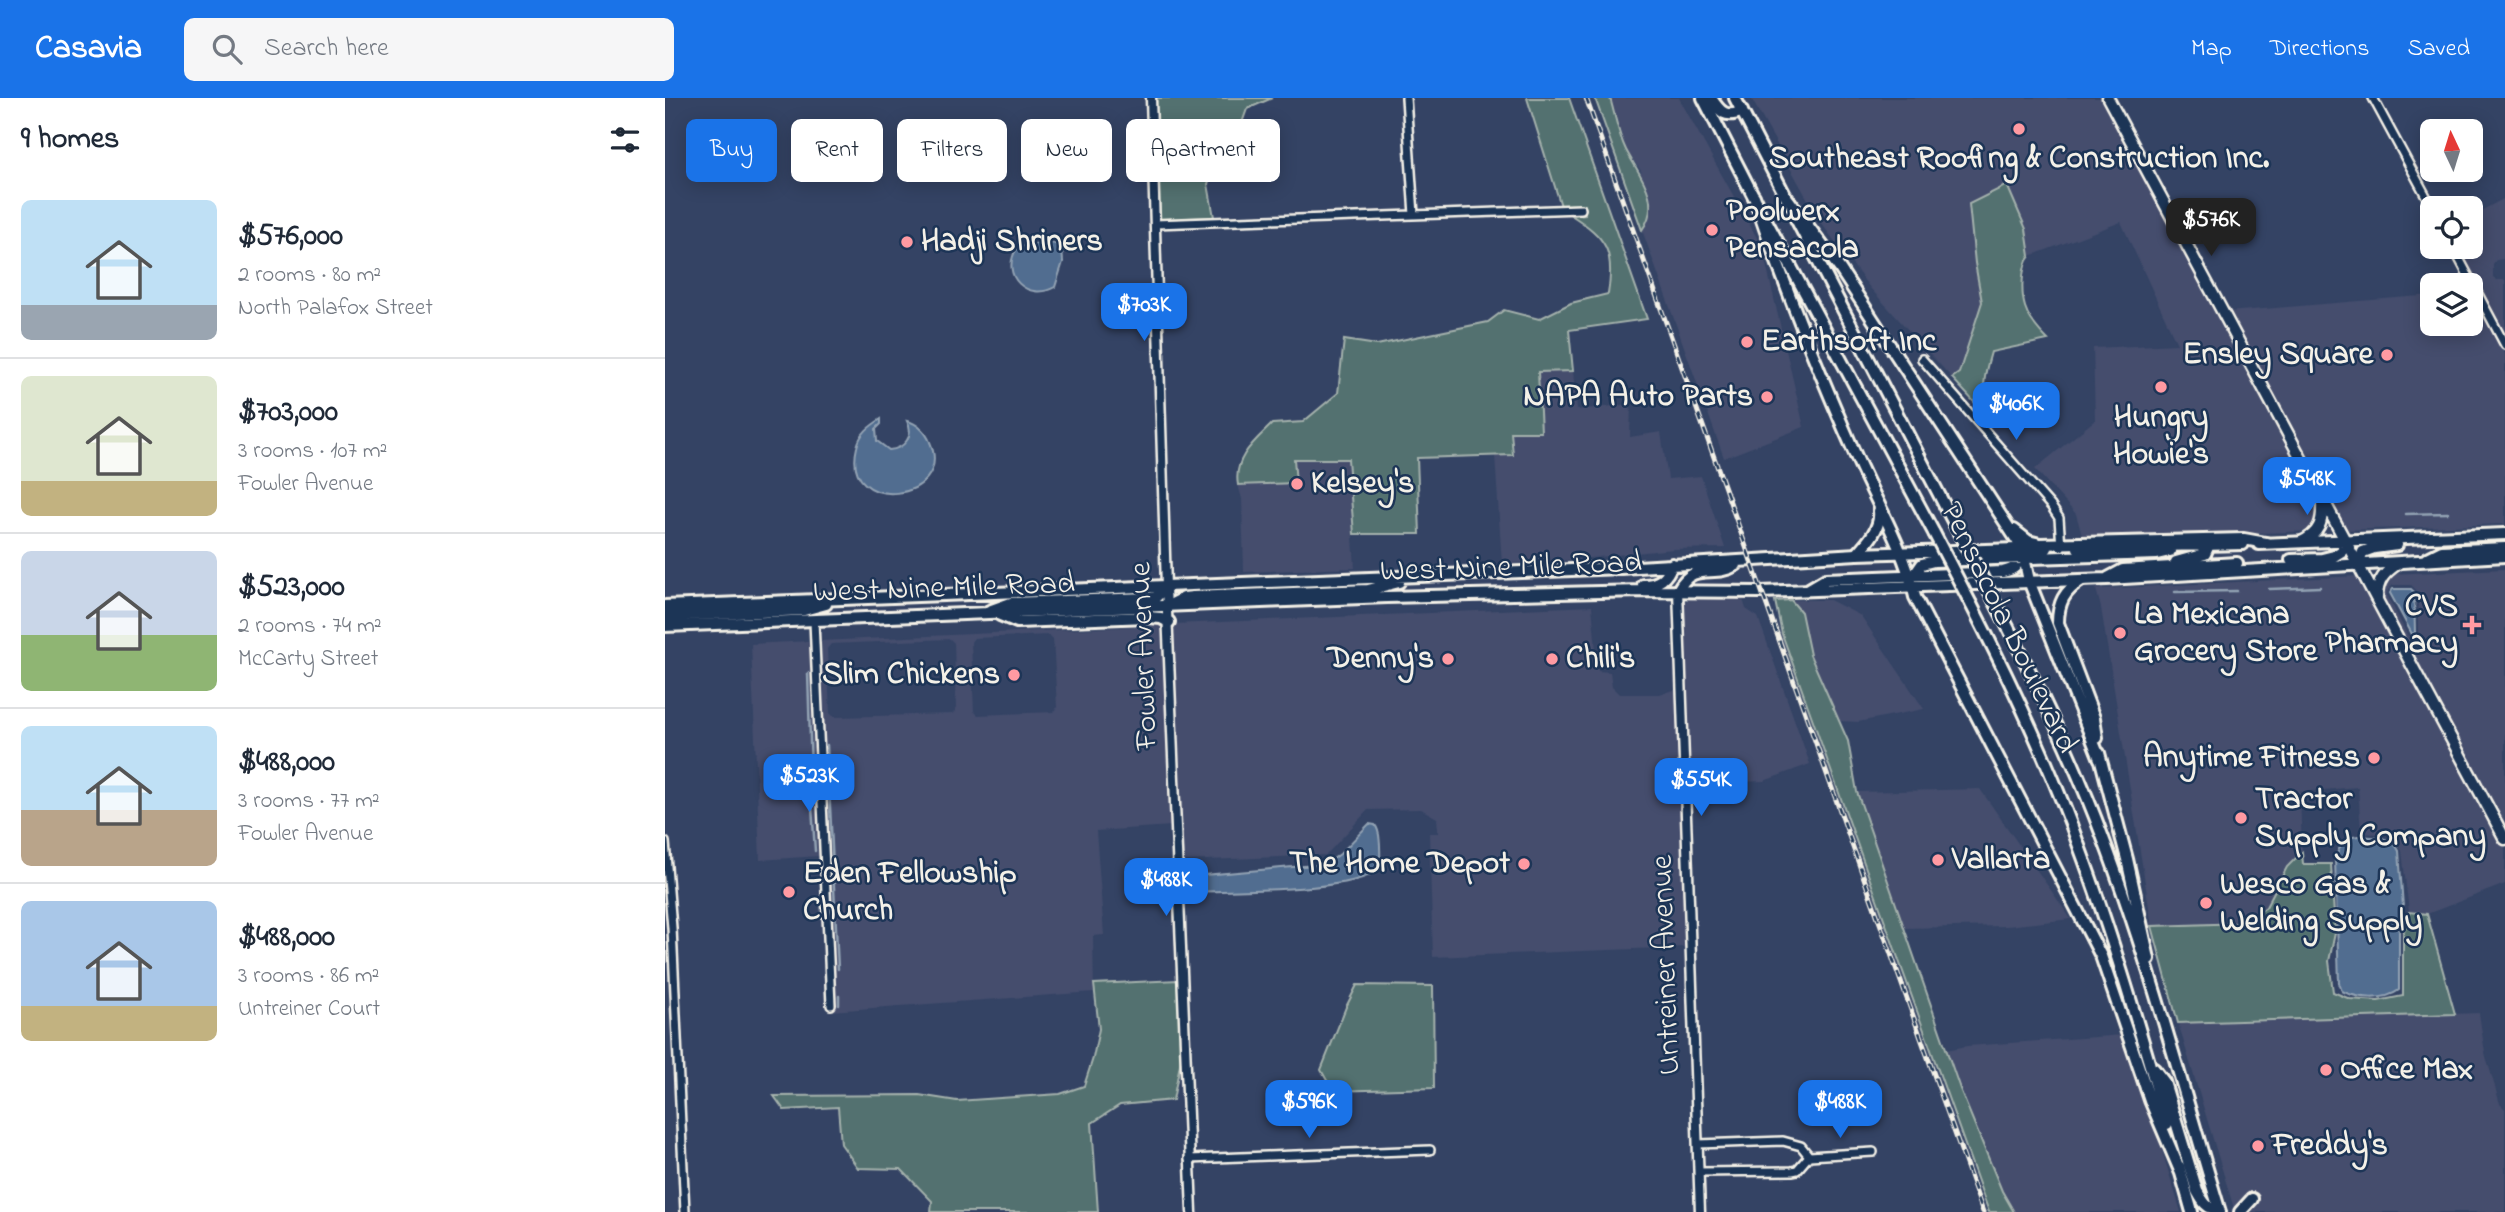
<!DOCTYPE html>
<html lang="en">
<head>
<meta charset="utf-8">
<style>
	:root { --surface:#fff; --page:#f6f6f7; --text:#1f2937; --muted:#747a83; --line:#e0e1e3; --accent:#1a73e8 }
	body { margin:0; font-family:"Indie Flower",sans-serif; background:var(--page); color:var(--text); height:100vh; display:flex; flex-direction:column; font-size:26px; white-space:nowrap }
	* { box-sizing:border-box; margin:0 }
	p { font-size:23px; color:var(--muted) }
	.icon { flex:none; width:38px; height:38px; fill:none; stroke:currentColor; stroke-width:2; stroke-linecap:round; stroke-linejoin:round }
	.map { position:relative; flex:1; overflow:hidden }
	.details { display:flex; flex-direction:column; background:var(--surface); width:665px }
	.details>* { flex:none }
	.guide { position:absolute; left:21px; top:21px; width:665px; height:63px; display:flex; gap:14px }
	.needle { width:46px; rotate:356deg }
	.tools { position:absolute; left:1755px; top:21px; display:grid; gap:14px }
	.tools a { display:grid; place-items:center; width:63px; height:63px; border-radius:10px; background:var(--surface); box-shadow:0 4px 18px #0003; font-size:35px }
	.price { position:absolute; translate:-50% -60px; padding:0 16px; border-radius:14px; background:var(--accent); color:#fff; font-size:23px; line-height:46px; filter:drop-shadow(0 2px 4px #0008) }
	.price::after { content:''; position:absolute; left:50%; top:42px; width:21px; height:16px; margin-left:-10px; background:inherit; clip-path:polygon(0 0,100% 0,50% 100%) }
	.price.on { background:#222; color:#fff }
	ul { padding:0; list-style:none }
	li { display:flex; align-items:center; gap:21px; height:175px; padding:0 21px }
	li+li { border-top:2px solid var(--line) }
	li span { display:grid; place-items:center; flex:none; width:196px; height:140px; border-radius:10px; color:#555 }
	li>.icon { margin-inline-start:auto }
	span .icon { width:84px; height:84px; fill:#fffc; stroke-width:1 }
	li b { font-size:30px }
	h2 { display:flex; justify-content:space-between; align-items:center; height:84px; padding:0 21px; font-size:30px }
	.chip { padding:0 24px; border-radius:10px; background:var(--surface); box-shadow:0 4px 18px #0003; font-size:24px; line-height:63px }
	.chip.on { background:var(--accent); color:#fff }
	header { display:flex; align-items:center; gap:42px; box-sizing:border-box; height:98px; padding:0 35px; background:var(--accent); color:#fff }
	header strong { font-size:33px }
	nav { display:flex; gap:38px; margin-inline-start:auto; font-size:24px }
	.search { width:490px; height:63px; background:var(--page); display:flex; align-items:center; gap:18px; box-sizing:border-box; padding:0 24px; border-radius:10px; color:var(--muted); font-size:26px }
	main { display:flex; flex:1; min-height:0 }
	.map>svg:first-child { display:block }
	.built { fill:#444d6d; fill-rule:evenodd }
	.green { fill:#537170; stroke:#a4b1ac; stroke-width:2 }
	.water { fill:#516d90; stroke:#92a2b3; stroke-width:2 }
	.lines { fill:none; stroke-linecap:round; stroke-linejoin:round }
	.stream { stroke:#92a2b3; stroke-width:2.5 }
	.minor-casing { stroke:#f4f1e8; stroke-width:12 }
	.tertiary-casing { stroke:#f4f1e8; stroke-width:13 }
	.secondary-casing { stroke:#f4f1e8; stroke-width:15 }
	.primary-casing { stroke:#f4f1e8; stroke-width:16 }
	.trunk-casing { stroke:#f4f1e8; stroke-width:16 }
	.minor { stroke:#1d3557; stroke-width:7 }
	.tertiary { stroke:#1d3557; stroke-width:8 }
	.secondary { stroke:#1d3557; stroke-width:10 }
	.primary { stroke:#1d3557; stroke-width:10 }
	.trunk { stroke:#1d3557; stroke-width:10 }
	.rail-casing { stroke:#f4f1e8; stroke-width:5 }
	.rail { stroke:#1d3557; stroke-width:2.5; stroke-dasharray:8; stroke-linecap:butt }
	.trunk-bridge-casing { stroke:#f4f1e8; stroke-width:16; stroke-linecap:butt }
	.trunk-bridge { stroke:#1d3557; stroke-width:10 }
	.poi-dot { fill:#ff9aa2; stroke:#1d3557; stroke-width:2.5 }
	.labels { text-anchor:middle; dominant-baseline:central; stroke-width:5; stroke-linejoin:round; paint-order:stroke }
	.poi-label { font-size:32px; font-weight:bold; fill:#f4f1e8; stroke:#1d3557; text-anchor:start }
	.street-label { font-size:32px; fill:#f4f1e8; stroke:#1d3557 }
</style>
</head>
<body>
<header>
<strong>Casavia</strong>
<div class="search"><svg class="icon" aria-label="search" viewBox="0 0 24 24"><circle cx="10" cy="10" r="6"/><path d="M15 15l6 6"/></svg>Search here</div>
<nav><a>Map</a><a>Directions</a><a>Saved</a></nav>
</header>
<main>
<section class="details">
<h2>9 homes<svg class="icon" aria-label="filters" viewBox="0 0 24 24"><path d="M4 7h16M4 17h16"/><circle cx="9" cy="7" r="2"/><circle cx="15" cy="17" r="2"/></svg></h2>
<ul>
<li><span style="background:linear-gradient(#bfe0f5 75%,#9aa5b1 0)"><svg class="icon" aria-label="home" viewBox="0 0 24 24"><path d="M3 11l9-7 9 7M6 9v11h12V9"/></svg></span><div><b>$576,000</b><p>2 rooms · 80 m²</p><p>North Palafox Street</p></div></li>
<li><span style="background:linear-gradient(#dfe7d0 75%,#c2b280 0)"><svg class="icon" aria-label="home" viewBox="0 0 24 24"><path d="M3 11l9-7 9 7M6 9v11h12V9"/></svg></span><div><b>$703,000</b><p>3 rooms · 107 m²</p><p>Fowler Avenue</p></div></li>
<li><span style="background:linear-gradient(#c9d6e8 60%,#8fb573 0)"><svg class="icon" aria-label="home" viewBox="0 0 24 24"><path d="M3 11l9-7 9 7M6 9v11h12V9"/></svg></span><div><b>$523,000</b><p>2 rooms · 74 m²</p><p>McCarty Street</p></div></li>
<li><span style="background:linear-gradient(#bfe0f5 60%,#b9a48a 0)"><svg class="icon" aria-label="home" viewBox="0 0 24 24"><path d="M3 11l9-7 9 7M6 9v11h12V9"/></svg></span><div><b>$488,000</b><p>3 rooms · 77 m²</p><p>Fowler Avenue</p></div></li>
<li><span style="background:linear-gradient(#a9c7e8 75%,#c2b280 0)"><svg class="icon" aria-label="home" viewBox="0 0 24 24"><path d="M3 11l9-7 9 7M6 9v11h12V9"/></svg></span><div><b>$488,000</b><p>3 rooms · 86 m²</p><p>Untreiner Court</p></div></li>
</ul>
</section>
<div class="map">
<svg width="1840" height="1114" viewBox="0 0 1840 1114">
	<rect width="100%" height="100%" fill="#344364"/>
	<filter id="ink" filterUnits="userSpaceOnUse"><feTurbulence type="fractalNoise" baseFrequency=".0143" numOctaves="2"/><feDisplacementMap in="SourceGraphic" scale="14" xChannelSelector="R" yChannelSelector="G"/><feConvolveMatrix kernelMatrix="1 2 1 2 8 2 1 2 1" color-interpolation-filters="sRGB"/></filter>
	<g filter="url(#ink)">
		<!-- built -->
		<path class="built" d="M945,0H1014L1097,149L1139,329L1059,360L977,132L980,130L976,73L961,52Z
			M1086,0H1438L1658,411L1650,433L1418,441L1411,416L1370,371L1430,322L1428,250L1512,246L1456,124L1365,158L1361,130L1305,106L1310,165L1317,204L1294,276L1287,280L1205,190L1156,125Z
			M1840,100V161L1831,162L1828,166V179L1832,182H1840V237L1793,149H1806V118Z
			M1806,194L1840,256V426L1679,432L1563,214L1767,197L1768,226H1806Z
			M908,273L912,312L966,306L965,339L996,334L1003,381L1036,378L1060,450L1008,451L888,464L837,466L830,358L847,357L846,334H876L872,274Z
			M683,360L690,470L579,474L577,401L573,387L631,385L628,361Z
			M1840,471V732L1716,503L1717,486L1725,476ZM1728,487H1746L1753,494V535L1751,539L1743,538L1722,497L1723,492Z
			M1694,478L1708,509L1840,750V786L1762,816L1744,814L1737,753L1732,741L1723,737L1696,735L1693,689L1635,694L1637,754L1622,769L1601,809L1580,825L1487,828L1436,510L1431,491Z
			M1077,498L1081,511L1093,519L1145,666L1099,683L1024,686L1018,504L1027,500Z
			M1126,502H1165L1196,518L1259,611L1193,624L1174,623L1145,557L1136,514Z
			M927,508L933,573L945,574L947,589L954,596H994L1013,591L1019,849L768,859L764,735H773L772,720L756,711L703,712L661,757L518,763L508,526Z
			M499,527L507,728L431,733L439,837L428,838L429,894L166,913L170,912L154,543ZM384,537L388,541L392,609L388,614L313,617L309,613L306,544L309,540ZM285,541L289,545L291,612L287,616L169,619L165,615L162,551L166,546Z
			M146,543L150,612L157,779L155,758L95,762L86,546Z
			M1315,691L1406,821L1342,828L1239,830L1192,694Z
			M1814,915L1820,955L1835,1006L1840,1011V1114H1570L1513,925Z
			M1459,937L1468,959L1516,1114H1349L1337,1093L1281,952L1302,948Z"/>
		<!-- green -->
		<path class="green" d="M490,0H607L582,11L569,47L553,58L543,86L549,119L494,121Z
			M862,0H904L982,221L904,232L908,273L873,274L876,334H846L848,357L752,360L755,436H689L683,361H629L631,385L573,387C568,360 590,343 607,326L638,324L673,295L679,242L712,247L823,224L839,212L874,221L906,205L943,196C950,153 942,140 906,117L920,116V107L896,108Z
			M930,0H945C950,17 953,36 961,52C974,77 998,103 977,132Z
			M1342,87L1361,131L1365,158C1356,168 1356,196 1360,209C1364,222 1374,233 1383,242L1326,254C1319,277 1316,295 1322,318L1287,280L1294,275L1317,204L1310,165L1304,106Z
			M1126,502L1136,514L1145,557L1183,643L1192,694L1295,991L1337,1093L1349,1114H1324L1117,536L1110,503Z
			M1637,754L1638,766H1666L1670,835L1664,863L1668,894L1685,901L1713,903L1738,898V835L1744,819V814L1762,816L1790,916L1513,925L1487,828L1580,825L1601,809L1622,769Z
			M513,882L516,961L508,1002L455,1007L427,1025L433,1114H266L267,1103L236,1071L193,1070L176,1046L173,1009L119,1012L109,998L254,997L292,1003L395,996L419,988L428,960L434,931L429,886Z
			M692,887L768,888L769,990L668,993L656,972L681,909Z"/>
		<!-- water -->
		<path class="water" d="M379,144L392,146L397,151L398,164L390,189C363,204 334,178 352,150Z
			M216,321V326L211,331L212,343L224,352C239,351 250,338 242,323C252,325 261,334 265,344C291,404 175,418 192,349C195,335 205,328 216,321Z
			M1728,491H1746L1749,494L1750,535L1747,536L1725,495Z
			M704,726L710,727C715,733 714,739 715,747C715,756 717,766 710,773C689,794 562,792 528,794V778L661,766L675,756Z
			M1693,738C1709,740 1727,737 1734,753L1738,809L1734,821V892C1720,903 1693,901 1677,893L1674,885L1670,761L1674,751L1683,740Z"/>
		<g class="lines">
			<!-- stream -->
			<path class="stream" d="M1740,416L1783,415
				M1604,491L1655,489
				M1510,494L1572,493
				M143,575L146,674
				M162,647L173,871
				M146,694L150,753
				M174,898V907"/>
			<!-- minor casing -->
			<g class="minor-casing">
				<path id="minor" d="M741,0L749,117
					M1708,0L1768,111
					M490,126L916,111
					M1788,149L1840,247
					M1257,261L1386,408L1394,420L1396,449
					M149,523L166,907
					M0,744L7,830L20,1114
					M1033,1046L1118,1043L1136,1048L1144,1058
					M524,1061L765,1052
					M1034,1074L1127,1073L1132,1072L1144,1058L1208,1054"/>
			</g>
			<!-- tertiary casing -->
			<g class="tertiary-casing">
				<path id="tertiary" d="M486,0L501,489L527,1114
					M1013,492L1035,1114"/>
			</g>
			<!-- secondary casing -->
			<g class="secondary-casing">
				<path id="secondary" d="M1443,0L1840,741
					M1636,444C1655,435 1658,424 1657,404
					M1712,500C1712,482 1720,474 1734,465"/>
			</g>
			<!-- primary casing -->
			<g class="primary-casing">
				<path id="primary" d="M1594,446L1840,436
					M1413,450L1578,446
					M1761,461L1777,453L1840,450
					M1626,462L1657,461L1669,458L1677,453L1680,442
					M1511,464L1540,456L1544,447
					M1693,467L1698,454L1709,450L1732,447
					M1443,480L1458,472L1572,465
					M978,487C994,487 1002,480 1007,466
					M1247,488L1250,476L1257,466L1269,463L1492,456L1505,453
					M1144,491L1161,481L1338,474C1350,471 1353,468 1356,456
					M1013,492C1029,462 1048,481 1071,467
					M505,507L519,500L528,499L703,492L734,484
					M0,508L956,470L1192,456L1382,450
					M324,513L346,505L482,500L491,499L501,489
					M335,517L352,524L483,519L496,520L504,524
					M0,518L139,512L161,506
					M0,528L722,499L977,493L1095,494L1442,481L1840,458"/>
			</g>
			<!-- trunk casing -->
			<g class="trunk-casing">
				<path id="trunk" d="M1038,0L1091,103
					M1046,0C1055,14 1061,21 1077,13
					M1070,0L1122,101
					M1120,97L1175,171L1357,450L1364,483L1435,661
					M1089,98C1118,186 1153,272 1190,356C1209,400 1240,452 1250,499L1436,858L1485,1002L1516,1075
					M1130,119L1293,433
					M1102,124L1269,435
					M1349,432L1363,443L1375,446L1579,441L1601,445
					M1192,456C1203,444 1216,430 1214,413
					M1417,482C1399,493 1393,505 1393,525L1429,620L1432,640
					M1330,504C1370,581 1408,659 1438,740C1484,862 1517,989 1555,1114
					M1306,506C1346,584 1384,664 1414,748C1448,839 1475,933 1502,1026
					M1434,655L1462,761L1484,861
					M1489,971L1499,984L1532,1093C1538,1104 1542,1111 1554,1112
					M1514,1068L1527,1114
					M1575,1114L1587,1101"/>
			</g>
			<!-- minor -->
			<use href="#minor" class="minor"/>
			<!-- tertiary -->
			<use href="#tertiary" class="tertiary"/>
			<!-- secondary -->
			<use href="#secondary" class="secondary"/>
			<!-- primary -->
			<use href="#primary" class="primary"/>
			<!-- trunk -->
			<use href="#trunk" class="trunk"/>
			<!-- rail casing -->
			<g class="rail-casing">
				<path id="rail" d="M921,0L1318,1114"/>
			</g>
			<!-- rail -->
			<use href="#rail" class="rail"/>
			<!-- trunk-bridge casing -->
			<g class="trunk-bridge-casing">
				<path id="trunk-bridge" d="M1293,433L1330,504
					M1269,435L1306,506"/>
			</g>
			<!-- trunk-bridge -->
			<use href="#trunk-bridge" class="trunk-bridge"/>
		</g>
	</g>
	<!-- markers -->
	<g class="poi-dot">
		<circle cx="1354" cy="31" r="7"/>
		<circle cx="1047" cy="132" r="7"/>
		<circle cx="242" cy="144" r="7"/>
		<circle cx="1082" cy="244" r="7"/>
		<circle cx="1722" cy="257" r="7"/>
		<circle cx="1496" cy="289" r="7"/>
		<circle cx="1102" cy="299" r="7"/>
		<circle cx="632" cy="386" r="7"/>
		<path d="M1803.5 516.5h7v7h7v7h-7v7h-7v-7h-7v-7h7z"/>
		<circle cx="1455" cy="535" r="7"/>
		<circle cx="783" cy="561" r="7"/>
		<circle cx="887" cy="561" r="7"/>
		<circle cx="349" cy="577" r="7"/>
		<circle cx="1709" cy="660" r="7"/>
		<circle cx="1576" cy="720" r="7"/>
		<circle cx="1273" cy="762" r="7"/>
		<circle cx="859" cy="766" r="7"/>
		<circle cx="124" cy="794" r="7"/>
		<circle cx="1541" cy="805" r="7"/>
		<circle cx="1661" cy="972" r="7"/>
		<circle cx="1593" cy="1048" r="7"/>
	</g>
	<g class="labels">
		<!-- poi labels -->
		<g class="poi-label">
			<text x="1354" y="61" text-anchor="middle">Southeast Roofing &amp; Construction Inc.</text>
			<text x="1061" y="114">Poolwerx<tspan x="1061" dy="37">Pensacola</tspan></text>
			<text x="256" y="144">Hadji Shriners</text>
			<text x="1096" y="244">Earthsoft Inc</text>
			<text x="1708" y="257" text-anchor="end">Ensley Square</text>
			<text x="1088" y="299" text-anchor="end">NAPA Auto Parts</text>
			<text x="1496" y="320" text-anchor="middle">Hungry<tspan x="1496" dy="37">Howie's</tspan></text>
			<text x="646" y="386">Kelsey's</text>
			<text x="1793" y="509" text-anchor="end">CVS<tspan x="1793" dy="37">Pharmacy</tspan></text>
			<text x="1469" y="517">La Mexicana<tspan x="1469" dy="37">Grocery Store</tspan></text>
			<text x="769" y="561" text-anchor="end">Denny's</text>
			<text x="901" y="561">Chili's</text>
			<text x="335" y="577" text-anchor="end">Slim Chickens</text>
			<text x="1695" y="660" text-anchor="end">Anytime Fitness</text>
			<text x="1590" y="702">Tractor<tspan x="1590" dy="37">Supply Company</tspan></text>
			<text x="1287" y="762">Vallarta</text>
			<text x="845" y="766" text-anchor="end">The Home Depot</text>
			<text x="138" y="776">Eden Fellowship<tspan x="138" dy="37">Church</tspan></text>
			<text x="1555" y="787">Wesco Gas &amp;<tspan x="1555" dy="37">Welding Supply</tspan></text>
			<text x="1675" y="972">Office Max</text>
			<text x="1607" y="1048">Freddy's</text>
		</g>
		<!-- street labels -->
		<g class="street-label">
			<text transform="translate(846 470) rotate(-2)">West Nine Mile Road</text>
			<text transform="translate(279 491) rotate(-2)">West Nine Mile Road</text>
			<text transform="translate(1343 530) rotate(64)">Pensacola Boulevard</text>
			<text transform="translate(480 558) rotate(-92)">Fowler Avenue</text>
			<text transform="translate(1002 867) rotate(-92)">Untreiner Avenue</text>
		</g>
	</g>
</svg>
<div class="tools">
<a><svg class="needle" viewBox="-14 -14 28 28"><path d="M0-13l5 13h-10z" fill="#e53935"/><path d="M0 13l5-13h-10z" fill="#747a83"/></svg></a>
<a><svg class="icon" aria-label="locate" viewBox="0 0 24 24"><circle cx="12" cy="12" r="6"/><path d="M12 2v4M12 18v4M2 12h4M18 12h4"/></svg></a>
<a><svg class="icon" aria-label="layers" viewBox="0 0 24 24"><path d="M12 4l9 5-9 5-9-5zM3 14l9 5 9-5"/></svg></a>
</div>
<b class="price on" style="left:1546px;top:160px">$576K</b>
<b class="price" style="left:479px;top:245px">$703K</b>
<b class="price" style="left:1351px;top:344px">$406K</b>
<b class="price" style="left:1642px;top:419px">$548K</b>
<b class="price" style="left:144px;top:716px">$523K</b>
<b class="price" style="left:1036px;top:720px">$554K</b>
<b class="price" style="left:501px;top:820px">$488K</b>
<b class="price" style="left:644px;top:1042px">$596K</b>
<b class="price" style="left:1175px;top:1042px">$488K</b>
<div class="guide">
<a class="chip on">Buy</a>
<a class="chip">Rent</a>
<a class="chip">Filters</a>
<a class="chip">New</a>
<a class="chip">Apartment</a>
</div>
</div>
</main>
</body>
</html>
